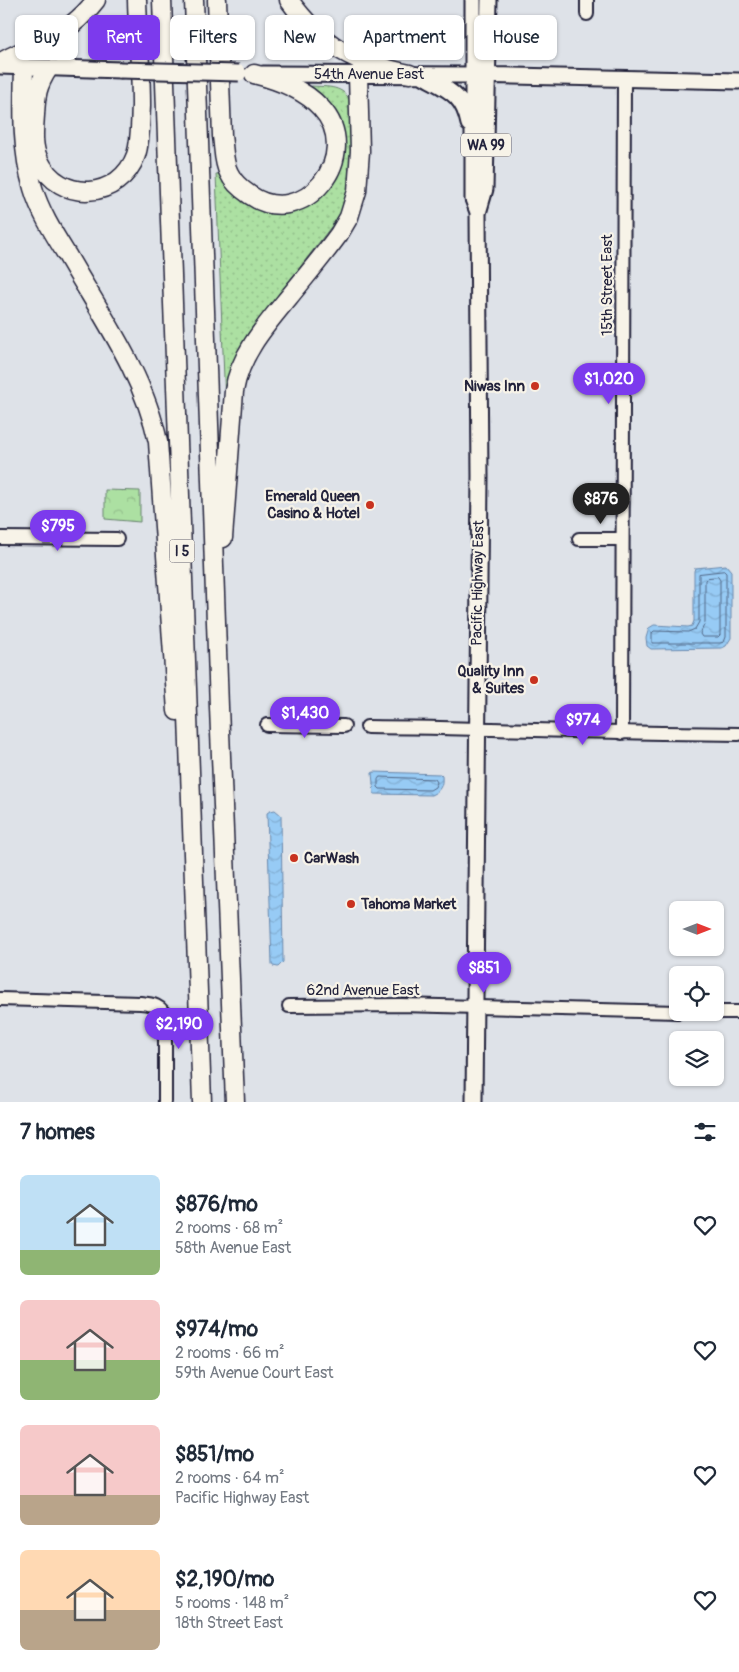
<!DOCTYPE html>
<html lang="en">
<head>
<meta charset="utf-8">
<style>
	:root { --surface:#fff; --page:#f6f6f7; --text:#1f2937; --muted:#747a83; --accent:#7c3aed }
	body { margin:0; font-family:Pangolin,sans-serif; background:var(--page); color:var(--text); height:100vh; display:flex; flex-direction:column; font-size:19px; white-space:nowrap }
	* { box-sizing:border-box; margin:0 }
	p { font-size:16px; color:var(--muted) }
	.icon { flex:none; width:28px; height:28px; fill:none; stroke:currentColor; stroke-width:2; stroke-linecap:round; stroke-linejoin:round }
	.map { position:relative; height:1102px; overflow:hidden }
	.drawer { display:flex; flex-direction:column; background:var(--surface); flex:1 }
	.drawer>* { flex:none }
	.top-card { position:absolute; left:15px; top:15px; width:710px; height:45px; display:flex; gap:10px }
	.needle { width:32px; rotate:90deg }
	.fabs { position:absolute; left:669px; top:901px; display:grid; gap:10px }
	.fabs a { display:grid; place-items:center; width:55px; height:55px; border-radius:8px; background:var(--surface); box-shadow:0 1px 4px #0004; font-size:25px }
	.price { position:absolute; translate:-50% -42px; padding:0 11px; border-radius:18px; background:var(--accent); color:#fff; font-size:16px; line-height:32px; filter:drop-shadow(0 1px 2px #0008) }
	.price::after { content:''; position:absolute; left:50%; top:30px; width:15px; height:11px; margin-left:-8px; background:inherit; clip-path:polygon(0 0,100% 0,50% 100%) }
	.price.current { background:#222; color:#fff }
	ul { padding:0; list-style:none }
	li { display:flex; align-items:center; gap:15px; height:125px; padding:0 20px }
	li span { display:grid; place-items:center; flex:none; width:140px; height:100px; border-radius:8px; color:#555 }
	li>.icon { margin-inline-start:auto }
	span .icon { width:60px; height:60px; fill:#fffc; stroke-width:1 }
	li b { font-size:21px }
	h2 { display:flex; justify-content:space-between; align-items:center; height:60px; padding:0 20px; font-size:21px }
	.chip { padding:0 18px; border-radius:8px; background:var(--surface); box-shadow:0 1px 4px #0004; font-size:18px; line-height:45px }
	.chip.current { background:var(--accent); color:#fff }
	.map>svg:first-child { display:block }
	.grass { fill:url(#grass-dots); stroke:#67816e }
	.park { fill:url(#park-crowns); stroke:#67816e }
	.water { fill:url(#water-waves); stroke:#6887ab }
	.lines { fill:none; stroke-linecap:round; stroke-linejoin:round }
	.shore { stroke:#516685; stroke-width:1 }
	.minor-casing { stroke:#22223b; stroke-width:16 }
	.major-casing { stroke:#22223b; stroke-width:19 }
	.highway-casing { stroke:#22223b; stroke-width:21 }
	.minor { stroke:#f7f3e8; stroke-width:12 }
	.major { stroke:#f7f3e8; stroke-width:15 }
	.highway { stroke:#f7f3e8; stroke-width:18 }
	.major-bridge-casing { stroke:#22223b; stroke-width:19; stroke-linecap:butt }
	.major-bridge { stroke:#f7f3e8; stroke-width:15 }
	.poi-dot { fill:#c8321e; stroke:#f7f3e8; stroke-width:2 }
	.labels { text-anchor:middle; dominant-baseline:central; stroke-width:4.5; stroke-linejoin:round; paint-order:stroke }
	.shield { fill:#f7f3e8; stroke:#62616f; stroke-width:1 }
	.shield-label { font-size:14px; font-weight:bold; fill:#22223b }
	.street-label { font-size:15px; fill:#22223b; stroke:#f7f3e8 }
	.poi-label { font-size:15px; font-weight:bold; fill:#22223b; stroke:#f7f3e8; text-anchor:end }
</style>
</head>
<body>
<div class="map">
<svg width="739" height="1102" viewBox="0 0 739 1102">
	<defs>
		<pattern id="grass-dots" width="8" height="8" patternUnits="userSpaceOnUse" patternTransform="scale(1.25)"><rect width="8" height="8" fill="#ace0a2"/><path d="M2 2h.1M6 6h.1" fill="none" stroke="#94c08c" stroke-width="1.8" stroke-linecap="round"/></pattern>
		<pattern id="park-crowns" width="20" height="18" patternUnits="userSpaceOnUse" patternTransform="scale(1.25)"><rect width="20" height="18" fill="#ace0a2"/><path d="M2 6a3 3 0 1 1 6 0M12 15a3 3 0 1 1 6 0" fill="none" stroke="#94c08c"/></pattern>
		<pattern id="water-waves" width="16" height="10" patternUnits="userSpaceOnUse" patternTransform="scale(1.25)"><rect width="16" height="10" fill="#97cbf5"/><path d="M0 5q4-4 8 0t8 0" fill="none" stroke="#82aed3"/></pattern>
	</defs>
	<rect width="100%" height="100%" fill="#dee2e8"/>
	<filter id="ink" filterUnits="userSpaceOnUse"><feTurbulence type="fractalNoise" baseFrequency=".02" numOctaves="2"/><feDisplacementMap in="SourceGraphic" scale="10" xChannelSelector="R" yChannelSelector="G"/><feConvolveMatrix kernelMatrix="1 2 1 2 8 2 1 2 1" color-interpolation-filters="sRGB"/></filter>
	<g filter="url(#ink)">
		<!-- grass -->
		<path class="grass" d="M312,86C328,87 344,85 351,103C350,138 355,189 337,219L251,331L242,346L225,404L216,174H223L259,207L331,184C345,162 349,135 334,111C327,102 317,94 309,87Z"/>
		<!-- park -->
		<path class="park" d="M105,490L140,491V522L105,519Z"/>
		<!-- water -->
		<path class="water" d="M726,565L731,571V638L726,646L722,648L651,649L647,646L646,638L649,628L654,625L688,627L692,626L694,621V571L695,568Z
			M374,772L440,774L442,776C443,786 440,791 431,795L374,794L372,773Z
			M275,810L281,815L283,962L278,967L273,966L272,964L267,813L270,811Z"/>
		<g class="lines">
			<!-- shore -->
			<path class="shore" d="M724,571L726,573V637L724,642L720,643H652V633L654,631L688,632L695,629L699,622V574Z
				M718,577L720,580V635L718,637H702L700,634L705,623V580L707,578Z
				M380,777L435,779L437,782L435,787L430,790L380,789L378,787V780Z"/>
			<!-- minor casing -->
			<g class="minor-casing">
				<path id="minor" d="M587,14V0
					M0,538L117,539
					M579,539H622
					M267,725L344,726
					M367,727C491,728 615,733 739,734
					M622,733L624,77
					M0,999L140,1003C151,1004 164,1005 165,1019V1102
					M289,1006L401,1005L678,1012
					M715,1012H739"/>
			</g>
			<!-- major casing -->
			<g class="major-casing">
				<path id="major" d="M473,0V199L478,212
					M0,66L120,70
					M263,74L474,75L739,81
					M422,75C447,90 463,93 469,124
					M474,1102L480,476L478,213L485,189L489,0"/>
			</g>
			<!-- highway casing -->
			<g class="highway-casing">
				<path id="highway" d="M162,0L202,1102
					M194,0L219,707L235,1102
					M217,0L222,136C224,148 223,162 229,173C233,182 241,189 250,195C303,232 365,155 321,108C304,89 278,80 254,74
					M289,0C323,47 354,63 410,74
					M0,63C13,54 28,50 42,43C63,33 82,18 96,0
					M24,67C23,107 21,149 33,188C40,212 54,234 67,255C101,315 144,374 158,442L177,711
					M48,69C37,86 36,95 35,115C34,130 32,146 39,160C59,204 120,200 136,155C141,140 140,122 141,106C141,71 138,35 137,0
					M223,538L234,391C240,354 266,325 289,297C306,276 323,256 339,234L349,217L357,191L360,151L358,74"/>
			</g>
			<!-- minor -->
			<use href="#minor" class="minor"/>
			<!-- major -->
			<use href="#major" class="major"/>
			<!-- highway -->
			<use href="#highway" class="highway"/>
			<!-- major-bridge casing -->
			<g class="major-bridge-casing">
				<path id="major-bridge" d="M120,70L239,73"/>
			</g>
			<!-- major-bridge -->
			<use href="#major-bridge" class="major-bridge"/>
		</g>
	</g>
	<!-- markers -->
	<g class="poi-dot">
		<circle cx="535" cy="386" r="5"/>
		<circle cx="370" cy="505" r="5"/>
		<circle cx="534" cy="680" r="5"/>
		<circle cx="294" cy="858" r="5"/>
		<circle cx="351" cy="904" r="5"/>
	</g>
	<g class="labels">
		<!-- shield labels -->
		<g class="shield">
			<rect x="461" y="133.5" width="50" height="23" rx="4"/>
			<rect x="169.5" y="539.5" width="25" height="23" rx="4"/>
		</g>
		<g class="shield-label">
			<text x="486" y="145">WA 99</text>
			<text x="182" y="551">I 5</text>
		</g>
		<!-- street labels -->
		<g class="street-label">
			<text x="369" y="74">54th Avenue East</text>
			<text transform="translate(607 285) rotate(-90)">15th Street East</text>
			<text transform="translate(478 583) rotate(-89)">Pacific Highway East</text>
			<text x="363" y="990">62nd Avenue East</text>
		</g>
		<!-- poi labels -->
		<g class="poi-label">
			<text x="525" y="386">Niwas Inn</text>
			<text x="360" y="496">Emerald Queen<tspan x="360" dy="17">Casino &amp; Hotel</tspan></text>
			<text x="524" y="671">Quality Inn<tspan x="524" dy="17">&amp; Suites</tspan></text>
			<text x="304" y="858" text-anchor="start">CarWash</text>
			<text x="361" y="904" text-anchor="start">Tahoma Market</text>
		</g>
	</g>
</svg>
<div class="fabs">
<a><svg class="needle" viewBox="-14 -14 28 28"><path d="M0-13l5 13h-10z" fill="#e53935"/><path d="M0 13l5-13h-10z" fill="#747a83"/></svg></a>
<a><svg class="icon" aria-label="locate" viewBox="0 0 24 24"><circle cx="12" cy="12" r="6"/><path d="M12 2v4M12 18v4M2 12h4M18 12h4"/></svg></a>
<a><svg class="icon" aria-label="layers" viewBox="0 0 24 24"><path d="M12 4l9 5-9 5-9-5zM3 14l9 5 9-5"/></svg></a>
</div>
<b class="price" style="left:609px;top:405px">$1,020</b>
<b class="price current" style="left:601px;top:525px">$876</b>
<b class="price" style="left:58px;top:552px">$795</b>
<b class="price" style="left:305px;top:739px">$1,430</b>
<b class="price" style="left:583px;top:746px">$974</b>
<b class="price" style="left:484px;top:994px">$851</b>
<b class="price" style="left:179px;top:1050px">$2,190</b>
<div class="top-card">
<a class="chip">Buy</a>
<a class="chip current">Rent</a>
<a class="chip">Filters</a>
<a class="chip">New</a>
<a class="chip">Apartment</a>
<a class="chip">House</a>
</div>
</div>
<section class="drawer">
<h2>7 homes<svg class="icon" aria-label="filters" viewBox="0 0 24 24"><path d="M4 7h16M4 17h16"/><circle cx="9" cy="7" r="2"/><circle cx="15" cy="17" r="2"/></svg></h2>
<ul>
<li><span style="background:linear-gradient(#bfe0f5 75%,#8fb573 0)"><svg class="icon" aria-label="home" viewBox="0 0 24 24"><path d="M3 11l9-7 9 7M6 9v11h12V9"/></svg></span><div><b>$876/mo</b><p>2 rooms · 68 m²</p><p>58th Avenue East</p></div><svg class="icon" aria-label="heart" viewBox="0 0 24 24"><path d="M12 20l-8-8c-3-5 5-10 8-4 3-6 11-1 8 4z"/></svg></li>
<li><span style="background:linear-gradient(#f6c9c9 60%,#8fb573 0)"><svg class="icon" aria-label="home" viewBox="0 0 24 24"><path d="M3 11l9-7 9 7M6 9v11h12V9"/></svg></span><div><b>$974/mo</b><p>2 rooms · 66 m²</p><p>59th Avenue Court East</p></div><svg class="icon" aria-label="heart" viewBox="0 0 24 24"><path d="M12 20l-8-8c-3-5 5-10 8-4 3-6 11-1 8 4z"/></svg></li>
<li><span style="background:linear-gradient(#f6c9c9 70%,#b9a48a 0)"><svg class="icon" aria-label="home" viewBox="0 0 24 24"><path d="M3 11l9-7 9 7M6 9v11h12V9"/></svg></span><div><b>$851/mo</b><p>2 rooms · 64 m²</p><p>Pacific Highway East</p></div><svg class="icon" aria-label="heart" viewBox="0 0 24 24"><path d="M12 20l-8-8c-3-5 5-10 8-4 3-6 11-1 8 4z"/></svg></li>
<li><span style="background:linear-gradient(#ffd9b3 60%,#b9a48a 0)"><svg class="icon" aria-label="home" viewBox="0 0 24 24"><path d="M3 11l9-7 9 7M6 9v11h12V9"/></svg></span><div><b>$2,190/mo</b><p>5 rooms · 148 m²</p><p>18th Street East</p></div><svg class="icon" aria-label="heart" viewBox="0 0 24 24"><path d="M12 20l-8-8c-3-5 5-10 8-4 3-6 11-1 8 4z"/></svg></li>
</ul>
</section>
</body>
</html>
